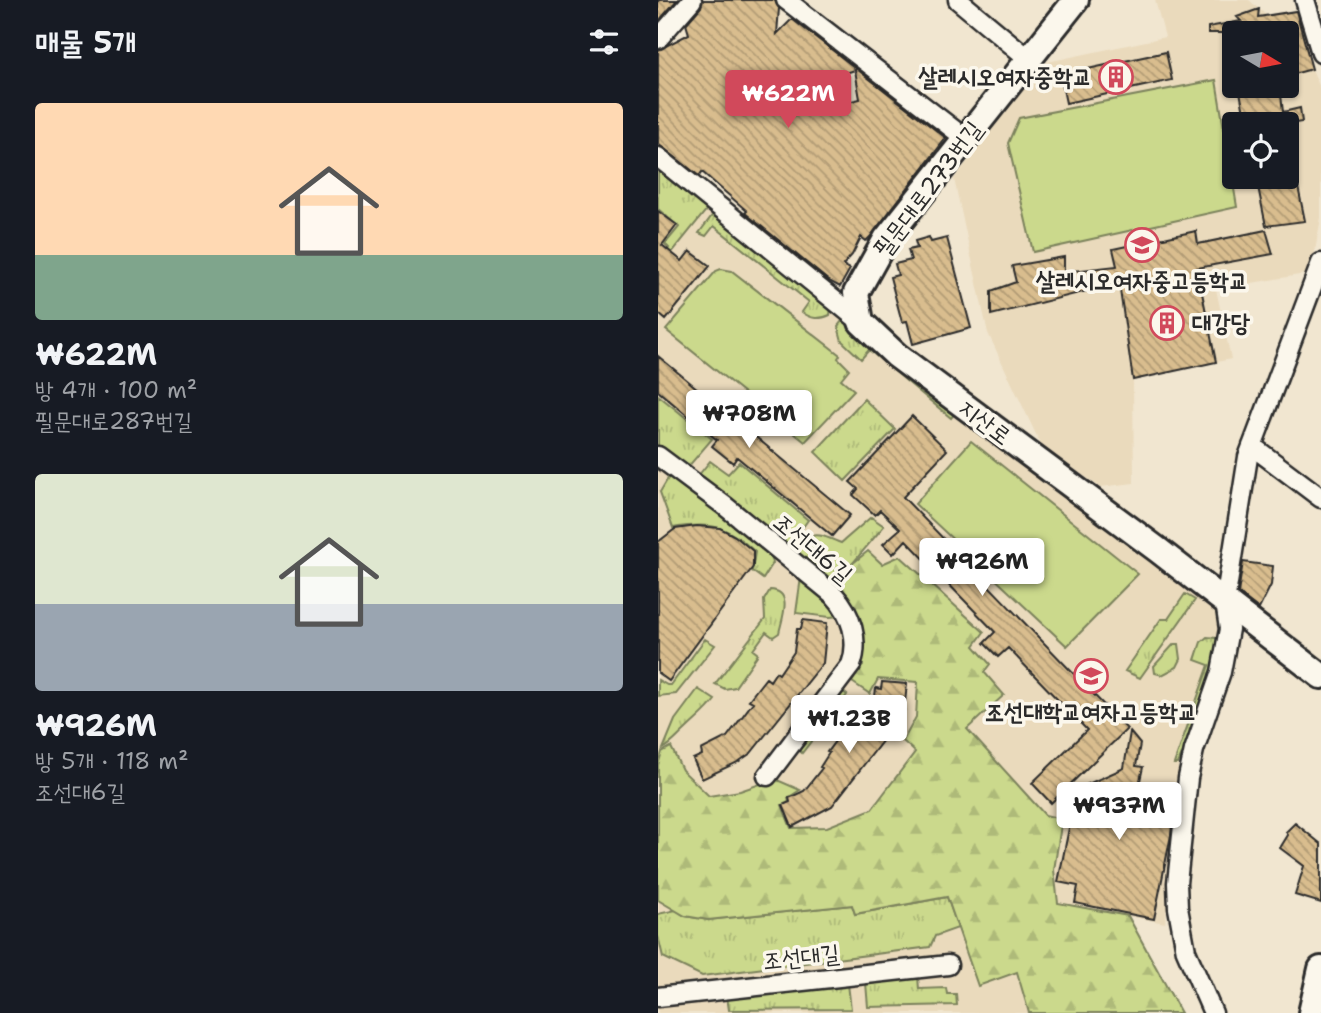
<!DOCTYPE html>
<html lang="ko">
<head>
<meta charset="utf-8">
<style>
	:root { --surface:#171b24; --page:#20242c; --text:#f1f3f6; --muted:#9ea1a6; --accent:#d1495b }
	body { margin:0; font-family:"Shantell Sans","Poor Story",sans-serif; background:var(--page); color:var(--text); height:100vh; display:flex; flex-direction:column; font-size:26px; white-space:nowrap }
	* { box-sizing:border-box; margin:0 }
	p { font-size:23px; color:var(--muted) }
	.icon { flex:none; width:38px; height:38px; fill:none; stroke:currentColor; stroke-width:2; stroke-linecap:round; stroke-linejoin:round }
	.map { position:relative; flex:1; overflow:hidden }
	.sheet { display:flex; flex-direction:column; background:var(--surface); width:658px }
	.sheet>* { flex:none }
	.needle { width:46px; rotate:100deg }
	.fabs { position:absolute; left:564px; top:21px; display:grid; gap:14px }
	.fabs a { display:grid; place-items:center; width:77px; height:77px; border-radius:7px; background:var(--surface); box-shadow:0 2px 5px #0004; font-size:35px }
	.price { position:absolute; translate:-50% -60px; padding:0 16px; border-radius:7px; background:#fff; color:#222; font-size:23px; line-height:46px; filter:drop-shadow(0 2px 4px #0008) }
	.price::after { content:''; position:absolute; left:50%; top:42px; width:21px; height:16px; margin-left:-10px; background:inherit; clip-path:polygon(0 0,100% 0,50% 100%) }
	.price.active { background:var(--accent); color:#fff }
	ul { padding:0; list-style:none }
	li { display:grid; align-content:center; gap:14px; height:371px; padding:0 35px }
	li span { display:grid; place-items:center; height:217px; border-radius:7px; color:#555 }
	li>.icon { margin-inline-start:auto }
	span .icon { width:126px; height:126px; fill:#fffc; stroke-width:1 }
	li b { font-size:30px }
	h2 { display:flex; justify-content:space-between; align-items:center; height:84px; padding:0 35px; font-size:30px }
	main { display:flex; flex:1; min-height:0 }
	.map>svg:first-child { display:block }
	.built { fill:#eadabc; fill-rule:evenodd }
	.grass { fill:url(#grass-tufts); stroke:#7b825c; stroke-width:2 }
	.forest { fill:url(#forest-firs); stroke:#7b825c; stroke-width:2 }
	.pitch { fill:#cbd98c; stroke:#7b825c; stroke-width:2 }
	.building { fill:url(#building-back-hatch); stroke:#2b2b2b; stroke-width:2; fill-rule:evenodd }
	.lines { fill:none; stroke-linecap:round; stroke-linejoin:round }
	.street-casing { stroke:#2b2b2b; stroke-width:23 }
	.secondary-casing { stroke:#2b2b2b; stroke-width:30 }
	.street { stroke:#fbf7ec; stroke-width:18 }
	.secondary { stroke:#fbf7ec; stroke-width:24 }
	.labels { text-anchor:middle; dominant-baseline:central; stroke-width:7; stroke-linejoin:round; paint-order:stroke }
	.poi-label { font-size:24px; font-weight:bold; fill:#2b2b2b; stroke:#fbf7ec }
	.street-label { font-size:24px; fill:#2b2b2b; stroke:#fbf7ec }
</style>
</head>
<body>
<main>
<section class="sheet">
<h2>매물 5개<svg class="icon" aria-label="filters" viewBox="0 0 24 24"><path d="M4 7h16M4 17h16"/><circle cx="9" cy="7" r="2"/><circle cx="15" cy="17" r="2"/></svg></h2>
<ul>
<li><span style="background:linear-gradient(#ffd9b3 70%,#7fa58c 0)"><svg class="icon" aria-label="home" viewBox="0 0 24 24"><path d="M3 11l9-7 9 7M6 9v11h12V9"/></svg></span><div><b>₩622M</b><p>방 4개 · 100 m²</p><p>필문대로287번길</p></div></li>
<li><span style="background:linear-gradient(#dfe7d0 60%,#9aa5b1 0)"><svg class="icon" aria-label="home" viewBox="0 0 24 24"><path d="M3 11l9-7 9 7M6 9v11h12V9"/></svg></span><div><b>₩926M</b><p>방 5개 · 118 m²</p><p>조선대6길</p></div></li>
</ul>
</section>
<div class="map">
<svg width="663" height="1013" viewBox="0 0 663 1013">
	<defs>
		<pattern id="grass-tufts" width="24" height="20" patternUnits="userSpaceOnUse" patternTransform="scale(1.75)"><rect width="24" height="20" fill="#cbd98c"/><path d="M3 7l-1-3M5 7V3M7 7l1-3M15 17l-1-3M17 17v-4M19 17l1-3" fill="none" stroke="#aeba79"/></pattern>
		<pattern id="forest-firs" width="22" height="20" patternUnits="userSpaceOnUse" patternTransform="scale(1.75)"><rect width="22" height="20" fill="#cbd98c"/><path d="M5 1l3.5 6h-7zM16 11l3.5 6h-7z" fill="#aeba79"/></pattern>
		<pattern id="building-back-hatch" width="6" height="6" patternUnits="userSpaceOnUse" patternTransform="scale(1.75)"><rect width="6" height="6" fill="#d9bd8e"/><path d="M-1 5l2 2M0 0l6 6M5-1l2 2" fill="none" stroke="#b09a74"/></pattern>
	</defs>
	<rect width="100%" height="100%" fill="#f1e6d0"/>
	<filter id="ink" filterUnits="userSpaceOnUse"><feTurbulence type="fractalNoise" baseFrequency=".0143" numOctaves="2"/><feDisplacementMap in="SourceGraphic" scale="14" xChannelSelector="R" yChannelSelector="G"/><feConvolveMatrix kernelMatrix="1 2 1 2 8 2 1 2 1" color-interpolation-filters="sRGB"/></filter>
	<g filter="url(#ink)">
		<!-- built -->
		<path class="built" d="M497,0H591L608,15L640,10L654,69L663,90V218L653,273L558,289L573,359L475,380L476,483L442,487L384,447L330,333L296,179L385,63L507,37ZM576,33H628V86H576ZM576,124H628V177H576Z
			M0,167L559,613L560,644L551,688L520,764L521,812L507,923L400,903L396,870L404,820L387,815L309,729L310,642L208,549L194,564L140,534L77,479L52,461L274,683L266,740L214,809L289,897L320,985L359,972L371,1013H0V445L30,467L0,420Z"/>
		<!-- grass -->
		<path class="grass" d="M0,167L50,208L0,270V262L11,248L7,244L21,227L0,209Z
			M56,213L173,307L172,315C161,320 153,319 144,312L151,302L56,226L48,236L41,233Z
			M191,320L301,408L293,418L211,350L203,359L184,341L180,326L184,321Z
			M0,395L54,439L30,467L0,445Z
			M206,399L237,429L187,481L157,452Z
			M52,461L70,474L81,462L150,520L140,534L149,539C158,530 172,539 183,543L213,517L226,526L194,564L178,587L40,476Z
			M12,475L112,550L115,563L105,579L94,571L97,552C69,525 54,522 15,528L2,492Z
			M143,577L177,603L183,616L172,617L138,613Z
			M112,590C136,591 124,618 121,633L115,637L108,632L95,650L100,654L77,687L67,689L57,684L107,619L106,600Z
			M527,594L537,600L482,678L467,671L503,619H510Z
			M549,637L558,638L560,644L551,688L520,764H516L551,665L537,660L543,642Z
			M47,639L57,645L18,694L0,696V680L9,685H13Z
			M516,644H521L523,659L519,667L504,675L497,673L496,666Z
			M40,689L57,700C48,712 38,719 27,730C19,737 15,743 5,749L17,720Z
			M183,690L189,695L144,753L138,748Z
			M289,897L300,928L277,936L272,947L44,976L5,957L0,936V914L18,910L27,916L50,920L194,905L197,914Z
			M260,977L261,989L288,988L289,994H298L299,1005L210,1007L208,983Z
			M190,984L193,1009L71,1010L69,997Z"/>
		<!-- forest -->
		<path class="forest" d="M210,551L224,564L242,556L326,632L316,646L332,664L326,672L346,695L309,729L387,815L404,819L396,870L400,903L470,916L523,1013H371L359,972L320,986L289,897L197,914L194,905L50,920L27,916L0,900V765L4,752L13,747L24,770L51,796L82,791L117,779L142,790L130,798L131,802L124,805L133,828L169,827L214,809L257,752L245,741L258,717L260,682L220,679L212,694L194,682L205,665L204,633L194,608L178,587L194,564Z"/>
		<!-- pitch -->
		<path class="pitch" d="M558,80L579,207L375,252L350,143L361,118Z
			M63,269L74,271L182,355L180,358L191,369L183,379L196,390L147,442L8,330L58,271Z
			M313,441L480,574L409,646L257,504Z"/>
		<!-- building -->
		<path class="building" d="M0,0H19L0,22Z
			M45,0H117L121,8L119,34L134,19L288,138L212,237L208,241L203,237L194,255L185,265L192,269L182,287L171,281L87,213L89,211L44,172L41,176L0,144V50L31,34L28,24L43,7ZM197,70L202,99L168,107L165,80Z
			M601,9L600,17L638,11L654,69L628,76V33H550V27L583,21L579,17Z
			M508,52L514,80L408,103L402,75Z
			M581,86H622L625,112L642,108L644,122L631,124H588Z
			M598,177H638L647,221L608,226Z
			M0,211L19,225L4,245L24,261L32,251L52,266L8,320L0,313Z
			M608,230L615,254L539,268L558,362L475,380L461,283L333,315V291L358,282L354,266L406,257V272L459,266L455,249L538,231L540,244Z
			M271,237L273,242L289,238L313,328L255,344L249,321L244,322L232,277L240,275L237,264L253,260L250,250L259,248L257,241Z
			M0,356L192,515L174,536L79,457L75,463L54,446L59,440L0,391Z
			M254,416L289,450L245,497L469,729L393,803L374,783L429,730L350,648L340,657L326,643L337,632L248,540L235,554L225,544L242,529L222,510L217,515L195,495L200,489L192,482Z
			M39,526L62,528L77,536L95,551V567L11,681L0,673V542L17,529Z
			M585,562L615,566L613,585L601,609L580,593Z
			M145,620L169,623L165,663L93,753L80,762L44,779L35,759L44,755L43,750L69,737L95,702L91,700L100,688L108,678L112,681L118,672L121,674L136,652L139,629H143Z
			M224,682L249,684L246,712L242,718L174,806L134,827L125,805L132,802L131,798L146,791L164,768L162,767L171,753L169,752L187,728L201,725L216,705L218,688L223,689Z
			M472,732L482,744L478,766L485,767L481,785L486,786L485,789L517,795L513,835L496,919L417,903L420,886L400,882L419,789L466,768Z
			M637,823L663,844V903L637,895L646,866L622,848L630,835L628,832Z"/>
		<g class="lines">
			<!-- street casing -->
			<g class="street-casing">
				<path id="street" d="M128,0L308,139
					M300,0L371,59
					M647,0L663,53
					M0,39L34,0
					M0,157L203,322
					M594,446L663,498
					M0,456L67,506L176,595C193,613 202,641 193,665L109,776
					M0,997L290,965
					M555,1013L528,951L520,908L519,883L530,778L536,750L563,672L571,629L567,602L590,457L663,263"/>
			</g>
			<!-- secondary casing -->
			<g class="secondary-casing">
				<path id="secondary" d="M418,0L228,239L198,293L203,322L238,355L500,550L663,676
					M653,1013L663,969"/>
			</g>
			<!-- street -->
			<use href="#street" class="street"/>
			<!-- secondary -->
			<use href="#secondary" class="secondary"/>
		</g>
	</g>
	<!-- icons -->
	<defs>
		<g id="building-ring" transform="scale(1.75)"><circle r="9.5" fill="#fbf7ec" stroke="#d1495b" stroke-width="1.5"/><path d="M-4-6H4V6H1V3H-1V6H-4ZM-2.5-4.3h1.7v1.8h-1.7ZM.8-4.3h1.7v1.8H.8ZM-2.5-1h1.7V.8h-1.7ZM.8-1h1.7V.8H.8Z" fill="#d1495b"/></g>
		<g id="school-ring" transform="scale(1.75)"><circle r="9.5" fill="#fbf7ec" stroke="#d1495b" stroke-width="1.5"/><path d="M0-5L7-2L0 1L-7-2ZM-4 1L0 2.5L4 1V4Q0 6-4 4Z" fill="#d1495b"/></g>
	</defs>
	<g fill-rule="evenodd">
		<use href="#building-ring" x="458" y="77"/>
		<use href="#school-ring" x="484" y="245"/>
		<use href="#building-ring" x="509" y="323"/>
		<use href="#school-ring" x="433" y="676"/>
	</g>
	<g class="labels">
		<!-- poi labels -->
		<g class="poi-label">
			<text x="434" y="77" text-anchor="end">살레시오여자중학교</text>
			<text x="484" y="281">살레시오여자중고등학교</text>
			<text x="534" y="323" text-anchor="start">대강당</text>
			<text x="433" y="712">조선대학교여자고등학교</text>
		</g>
		<!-- street labels -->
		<g class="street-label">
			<text transform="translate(270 189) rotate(-53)">필문대로273번길</text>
			<text transform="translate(327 422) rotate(37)">지산로</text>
			<text transform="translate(155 548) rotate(40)">조선대6길</text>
			<text transform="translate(143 957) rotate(-6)">조선대길</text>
		</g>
	</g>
</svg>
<div class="fabs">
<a><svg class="needle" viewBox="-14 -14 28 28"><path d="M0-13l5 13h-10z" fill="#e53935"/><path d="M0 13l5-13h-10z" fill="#9ea1a6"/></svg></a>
<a><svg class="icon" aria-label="locate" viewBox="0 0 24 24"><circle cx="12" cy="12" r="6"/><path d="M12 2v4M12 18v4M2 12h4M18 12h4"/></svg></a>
</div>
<b class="price active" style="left:130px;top:130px">₩622M</b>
<b class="price" style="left:91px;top:450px">₩708M</b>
<b class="price" style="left:324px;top:598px">₩926M</b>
<b class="price" style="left:191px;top:755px">₩1.23B</b>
<b class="price" style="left:461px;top:842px">₩937M</b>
</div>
</main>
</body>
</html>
